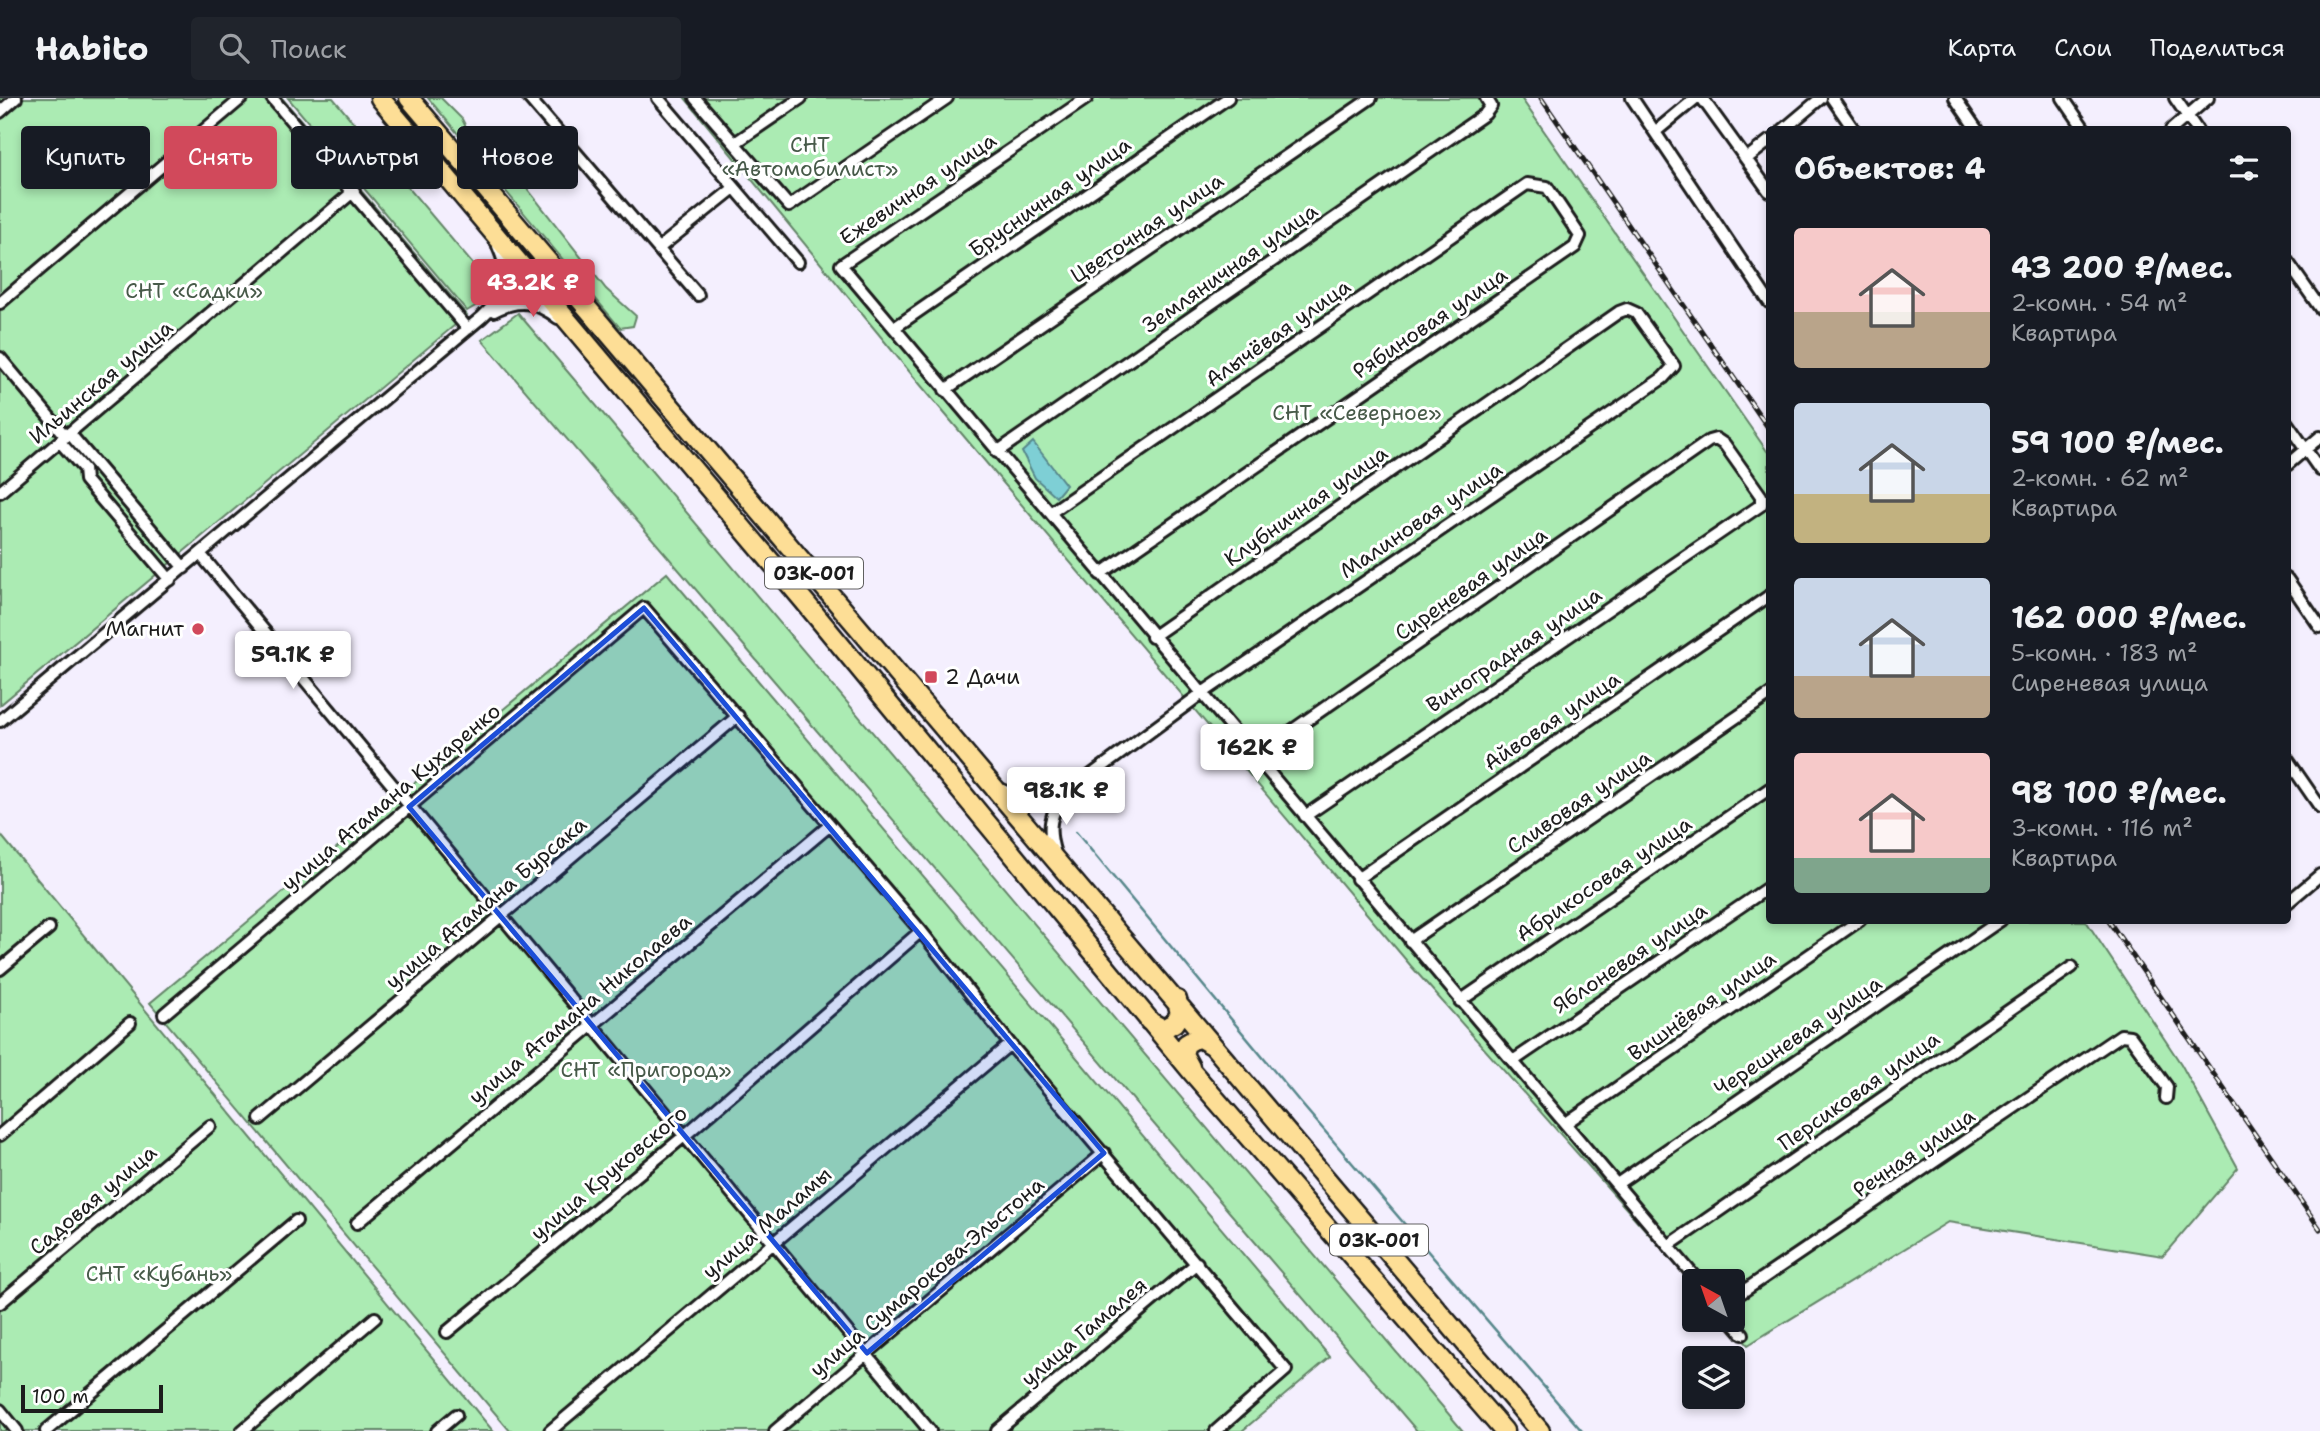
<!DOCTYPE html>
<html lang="ru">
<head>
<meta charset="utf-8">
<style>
	:root { --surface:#171b24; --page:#20242c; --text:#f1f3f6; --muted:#9ea1a6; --line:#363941; --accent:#d1495b }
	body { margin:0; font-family:"Shantell Sans",sans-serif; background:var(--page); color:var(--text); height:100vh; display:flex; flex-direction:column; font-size:26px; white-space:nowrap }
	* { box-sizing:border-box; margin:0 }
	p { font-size:23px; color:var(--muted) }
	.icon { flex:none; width:38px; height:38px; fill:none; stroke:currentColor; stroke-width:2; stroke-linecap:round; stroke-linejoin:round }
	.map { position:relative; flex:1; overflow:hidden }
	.side { position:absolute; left:1766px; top:28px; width:525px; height:798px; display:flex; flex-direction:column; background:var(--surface); border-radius:7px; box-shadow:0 4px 10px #0003 }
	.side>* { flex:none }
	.top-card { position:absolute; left:21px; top:28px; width:665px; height:63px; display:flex; gap:14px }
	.needle { width:46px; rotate:320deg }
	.buttons { position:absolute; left:1682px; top:1171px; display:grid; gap:14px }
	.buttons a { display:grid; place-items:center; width:63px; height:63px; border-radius:7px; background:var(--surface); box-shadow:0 4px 10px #0003; font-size:35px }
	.scale { position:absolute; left:21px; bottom:18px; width:142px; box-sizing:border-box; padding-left:7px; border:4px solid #1c1c1c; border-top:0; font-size:19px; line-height:24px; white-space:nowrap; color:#1c1c1c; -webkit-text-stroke:5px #fff; paint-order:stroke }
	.price { position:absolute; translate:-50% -60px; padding:0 16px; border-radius:7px; background:#fff; color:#222; font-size:23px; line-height:46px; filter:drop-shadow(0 2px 4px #0008) }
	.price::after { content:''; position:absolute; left:50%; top:42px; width:21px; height:16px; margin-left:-10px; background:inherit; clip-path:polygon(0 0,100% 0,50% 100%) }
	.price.selected { background:var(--accent); color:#fff }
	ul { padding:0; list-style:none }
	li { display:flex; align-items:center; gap:21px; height:175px; padding:0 28px }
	li span { display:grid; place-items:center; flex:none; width:196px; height:140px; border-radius:7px; color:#555 }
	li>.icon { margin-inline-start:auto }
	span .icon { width:84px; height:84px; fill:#fffc; stroke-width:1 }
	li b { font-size:30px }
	h2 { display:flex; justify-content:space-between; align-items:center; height:84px; padding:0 28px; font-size:30px }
	.chip { padding:0 24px; border-radius:7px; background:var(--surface); box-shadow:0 4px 10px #0003; font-size:24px; line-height:63px }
	.chip.selected { background:var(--accent); color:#fff }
	header { display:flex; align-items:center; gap:42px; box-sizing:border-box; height:98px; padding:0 35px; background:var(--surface); border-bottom:2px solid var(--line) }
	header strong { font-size:33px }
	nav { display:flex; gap:38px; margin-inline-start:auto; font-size:24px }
	.search { width:490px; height:63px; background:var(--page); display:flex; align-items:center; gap:18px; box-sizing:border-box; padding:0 24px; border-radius:7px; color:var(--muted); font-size:26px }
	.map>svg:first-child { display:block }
	.green { fill:#abebb3; stroke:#648468; stroke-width:2 }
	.water { fill:#7ecfd5; stroke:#57878b; stroke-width:2 }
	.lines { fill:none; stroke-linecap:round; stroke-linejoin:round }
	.stream { stroke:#57878b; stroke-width:2.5 }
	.minor-casing { stroke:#1c1c1c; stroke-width:16 }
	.primary-casing { stroke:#1c1c1c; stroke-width:23 }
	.minor { stroke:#fff; stroke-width:10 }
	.primary { stroke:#fdde96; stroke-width:18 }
	.rail-casing { stroke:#1c1c1c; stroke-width:5 }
	.rail { stroke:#fff; stroke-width:2.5; stroke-dasharray:8; stroke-linecap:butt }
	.marked { fill:#1d4ed8; fill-opacity:0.2; stroke:#1d4ed8; stroke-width:5; stroke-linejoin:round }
	.poi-dot { fill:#d1495b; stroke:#fff; stroke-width:2.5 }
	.labels { text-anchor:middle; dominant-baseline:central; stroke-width:6; stroke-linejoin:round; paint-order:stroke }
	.shield { fill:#fff; stroke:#606060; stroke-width:2 }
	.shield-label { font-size:19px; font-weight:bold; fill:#1c1c1c }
	.park-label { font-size:21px; fill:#475a49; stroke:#fff }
	.street-label { font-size:21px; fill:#1c1c1c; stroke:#fff }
	.poi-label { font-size:21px; fill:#1c1c1c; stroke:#fff; text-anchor:end }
</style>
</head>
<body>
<header>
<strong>Habito</strong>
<div class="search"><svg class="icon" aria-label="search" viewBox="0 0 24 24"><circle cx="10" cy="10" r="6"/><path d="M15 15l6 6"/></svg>Поиск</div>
<nav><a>Карта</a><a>Слои</a><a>Поделиться</a></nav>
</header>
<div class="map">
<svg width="2320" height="1333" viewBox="0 0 2320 1333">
	<rect width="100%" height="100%" fill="#f4effe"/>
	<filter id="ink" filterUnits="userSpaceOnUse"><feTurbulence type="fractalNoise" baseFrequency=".0143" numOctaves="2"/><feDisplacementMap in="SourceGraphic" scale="14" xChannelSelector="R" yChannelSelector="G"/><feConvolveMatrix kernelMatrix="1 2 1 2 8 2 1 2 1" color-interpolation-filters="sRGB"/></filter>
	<g filter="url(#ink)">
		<!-- green -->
		<path class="green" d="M0,0H282L467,217L0,607Z
			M288,0H333L497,195L467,213Z
			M428,0H441L462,21L470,37L515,75L606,191L636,218L633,228L620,230Z
			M685,0H1521L1769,356V822L2086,823L2181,966L2238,1070L2163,1158L1948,1124L1748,1247L1725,1222H1732V1183H1694V1187L1411,868L913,278Z
			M518,215L1463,1333H1417L482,242Z
			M667,475L1330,1259L1242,1333H510L150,905Z
			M0,736L493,1333H0Z"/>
		<!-- water -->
		<path class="water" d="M1033,344L1066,387L1056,399L1035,380L1022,354Z"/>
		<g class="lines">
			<!-- stream -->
			<path class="stream" d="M1076,734L1299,1003L1582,1333"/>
			<!-- minor casing -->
			<g class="minor-casing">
				<path id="minor" d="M272,0L468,231
					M529,0L698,197
					M658,0L798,164
					M695,0L789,108L947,0
					M1087,0L841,167L1698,1183
					M1632,0L1769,204
					M1702,0L1769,93
					M1832,0L1854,32
					M1955,0L1977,32
					M2063,0L2085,32
					M2175,0L2197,32
					M0,14L16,0
					M1783,32L1821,0
					M2171,32L2208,0
					M1655,34L1696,0
					M735,45L801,0
					M1746,61L1769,43
					M659,150L734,90
					M2287,163L2320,210
					M0,205L242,0
					M494,213C519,200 536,203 558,220
					M894,230L1228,0
					M0,260L66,339
					M945,292L1371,0
					M2287,325L2320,372
					M70,336L184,470
					M60,344L84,371L85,382L170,482
					M997,354L1485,16L1491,8L1486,0
					M2287,367L2320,339
					M0,394L354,93
					M1050,415L1527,86L1547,89L1580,138L1575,149L1100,476
					M201,457L930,1333
					M2287,481L2320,529
					M0,623L482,219C508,194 513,183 498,148
					M1254,659L1709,343L1716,341L1725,347L1761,398V407L1305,718
					M2287,661L2320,709
					M1000,691C1025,702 1038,705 1064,696
					M1055,756C1047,731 1049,714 1067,695L1201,596L1663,280L1674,268L1636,215L1627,211L1619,214L1152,539
					M1357,781L1769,498
					M2287,805L2320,777
					M1410,843L1769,597
					M0,871L49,830
					M1460,903L1769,691
					M164,916L644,510L921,833L1010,946L1286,1272L1216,1333
					M1513,963L1769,789
					M260,1021L738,618
					M1566,1025L1860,822
					M0,1037L130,925
					M1617,1086L2001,822
					M357,1125L829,728
					M1668,1148L2072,869
					M1732,1201L2121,937L2130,938L2167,989L2166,1000
					M0,1205L210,1028
					M1731,1222L1743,1236
					M447,1234L683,1039L921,833
					M0,1312L17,1333
					M46,1333L296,1123
					M242,1333L375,1220
					M437,1333L456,1317
					M550,1333L1010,946
					M775,1333L1104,1055
					M997,1333L1197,1165"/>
			</g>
			<!-- primary casing -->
			<g class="primary-casing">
				<path id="primary" d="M380,0L804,503L1192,974L1504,1333
					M409,0L1540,1333
					M1149,923L1163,931L1174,925L1180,916L1177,902
					M1190,969L1183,956L1186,946L1198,939L1212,947"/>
			</g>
			<!-- minor -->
			<use href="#minor" class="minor"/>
			<!-- primary -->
			<use href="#primary" class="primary"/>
			<!-- rail casing -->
			<g class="rail-casing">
				<path id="rail" d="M1541,0L1769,331
					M2108,822L2320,1131"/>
			</g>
			<!-- rail -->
			<use href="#rail" class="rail"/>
		</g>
	</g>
	<!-- marked area -->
	<path class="marked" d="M644,510L1104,1055L867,1255L409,709Z"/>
	<!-- markers -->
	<g class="poi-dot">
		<circle cx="198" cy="531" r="7"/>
		<rect x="924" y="572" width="14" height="14" rx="3.5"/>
	</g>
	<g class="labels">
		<!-- shield labels -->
		<g class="shield">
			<rect x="765" y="459.5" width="98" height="31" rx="5"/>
			<rect x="1330" y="1126.5" width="98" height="31" rx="5"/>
		</g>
		<g class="shield-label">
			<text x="814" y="475">03К-001</text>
			<text x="1379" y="1142">03К-001</text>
		</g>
		<!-- park labels -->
		<g class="park-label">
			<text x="810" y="47">СНТ<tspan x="810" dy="24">«Автомобилист»</tspan></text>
			<text x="194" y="193">СНТ «Садки»</text>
			<text x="1357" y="315">СНТ «Северное»</text>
			<text x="646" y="972">СНТ «Пригород»</text>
			<text x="159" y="1176">СНТ «Кубань»</text>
		</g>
		<!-- street labels -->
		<g class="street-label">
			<text transform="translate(918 91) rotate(-34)">Ежевичная улица</text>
			<text transform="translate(1050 99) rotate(-35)">Брусничная улица</text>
			<text transform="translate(1147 130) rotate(-34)">Цветочная улица</text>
			<text transform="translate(1230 170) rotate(-35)">Земляничная улица</text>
			<text transform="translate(1430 225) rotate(-34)">Рябиновая улица</text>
			<text transform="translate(1278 235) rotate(-35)">Алычёвая улица</text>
			<text transform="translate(101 284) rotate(-40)">Ильинская улица</text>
			<text transform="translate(1306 408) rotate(-35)">Клубничная улица</text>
			<text transform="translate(1421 422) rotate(-34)">Малиновая улица</text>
			<text transform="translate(1471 486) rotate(-35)">Сиреневая улица</text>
			<text transform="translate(1514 552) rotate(-34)">Виноградная улица</text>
			<text transform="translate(1552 623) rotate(-34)">Айвовая улица</text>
			<text transform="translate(391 699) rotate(-40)">улица Атамана Кухаренко</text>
			<text transform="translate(1579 704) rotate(-34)">Сливовая улица</text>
			<text transform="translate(1604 781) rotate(-34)">Абрикосовая улица</text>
			<text transform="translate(486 805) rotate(-40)">улица Атамана Бурсака</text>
			<text transform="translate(1630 860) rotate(-34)">Яблоневая улица</text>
			<text transform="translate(1702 908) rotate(-35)">Вишнёвая улица</text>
			<text transform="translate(580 911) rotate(-40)">улица Атамана Николаева</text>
			<text transform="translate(1798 938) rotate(-34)">Черешневая улица</text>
			<text transform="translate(1859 993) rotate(-35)">Персиковая улица</text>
			<text transform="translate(1914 1055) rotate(-34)">Речная улица</text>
			<text transform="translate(609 1075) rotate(-40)">улица Круковского</text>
			<text transform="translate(93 1102) rotate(-40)">Садовая улица</text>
			<text transform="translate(767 1125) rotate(-40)">улица Маламы</text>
			<text transform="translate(927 1179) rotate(-40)">улица Сумарокова-Эльстона</text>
			<text transform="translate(1084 1234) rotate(-40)">улица Гамалея</text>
		</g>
		<!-- poi labels -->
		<g class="poi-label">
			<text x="184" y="531">Магнит</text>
			<text x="945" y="579" text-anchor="start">2 Дачи</text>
		</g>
	</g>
</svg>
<div class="buttons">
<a><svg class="needle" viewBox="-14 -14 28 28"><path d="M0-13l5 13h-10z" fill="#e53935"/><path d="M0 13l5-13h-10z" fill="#9ea1a6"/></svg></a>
<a><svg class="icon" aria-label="layers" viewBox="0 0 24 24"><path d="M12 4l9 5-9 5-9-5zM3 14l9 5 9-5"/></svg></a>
</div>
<div class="scale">100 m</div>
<b class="price selected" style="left:533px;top:221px">43.2K ₽</b>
<b class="price" style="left:293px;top:593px">59.1K ₽</b>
<b class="price" style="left:1257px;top:686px">162K ₽</b>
<b class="price" style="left:1066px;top:729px">98.1K ₽</b>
<div class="top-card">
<a class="chip">Купить</a>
<a class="chip selected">Снять</a>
<a class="chip">Фильтры</a>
<a class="chip">Новое</a>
</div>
<section class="side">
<h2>Объектов: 4<svg class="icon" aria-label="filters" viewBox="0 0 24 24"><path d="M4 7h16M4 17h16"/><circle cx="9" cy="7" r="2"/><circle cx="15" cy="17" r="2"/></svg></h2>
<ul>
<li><span style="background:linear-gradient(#f6c9c9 60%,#b9a48a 0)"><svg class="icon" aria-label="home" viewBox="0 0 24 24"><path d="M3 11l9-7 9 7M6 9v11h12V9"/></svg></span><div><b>43 200 ₽/мес.</b><p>2-комн. · 54 m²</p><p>Квартира</p></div></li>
<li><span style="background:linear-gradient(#c9d6e8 65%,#c2b280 0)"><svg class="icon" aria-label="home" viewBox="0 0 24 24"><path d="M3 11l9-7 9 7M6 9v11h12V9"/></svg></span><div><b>59 100 ₽/мес.</b><p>2-комн. · 62 m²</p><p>Квартира</p></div></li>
<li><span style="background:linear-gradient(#c9d6e8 70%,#b9a48a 0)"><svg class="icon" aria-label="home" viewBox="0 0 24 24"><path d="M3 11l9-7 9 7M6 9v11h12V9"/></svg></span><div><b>162 000 ₽/мес.</b><p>5-комн. · 183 m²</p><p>Сиреневая улица</p></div></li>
<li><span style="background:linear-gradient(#f6c9c9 75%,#7fa58c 0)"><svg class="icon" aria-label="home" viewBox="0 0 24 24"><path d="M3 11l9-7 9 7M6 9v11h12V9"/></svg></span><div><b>98 100 ₽/мес.</b><p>3-комн. · 116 m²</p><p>Квартира</p></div></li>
</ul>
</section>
</div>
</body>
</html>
